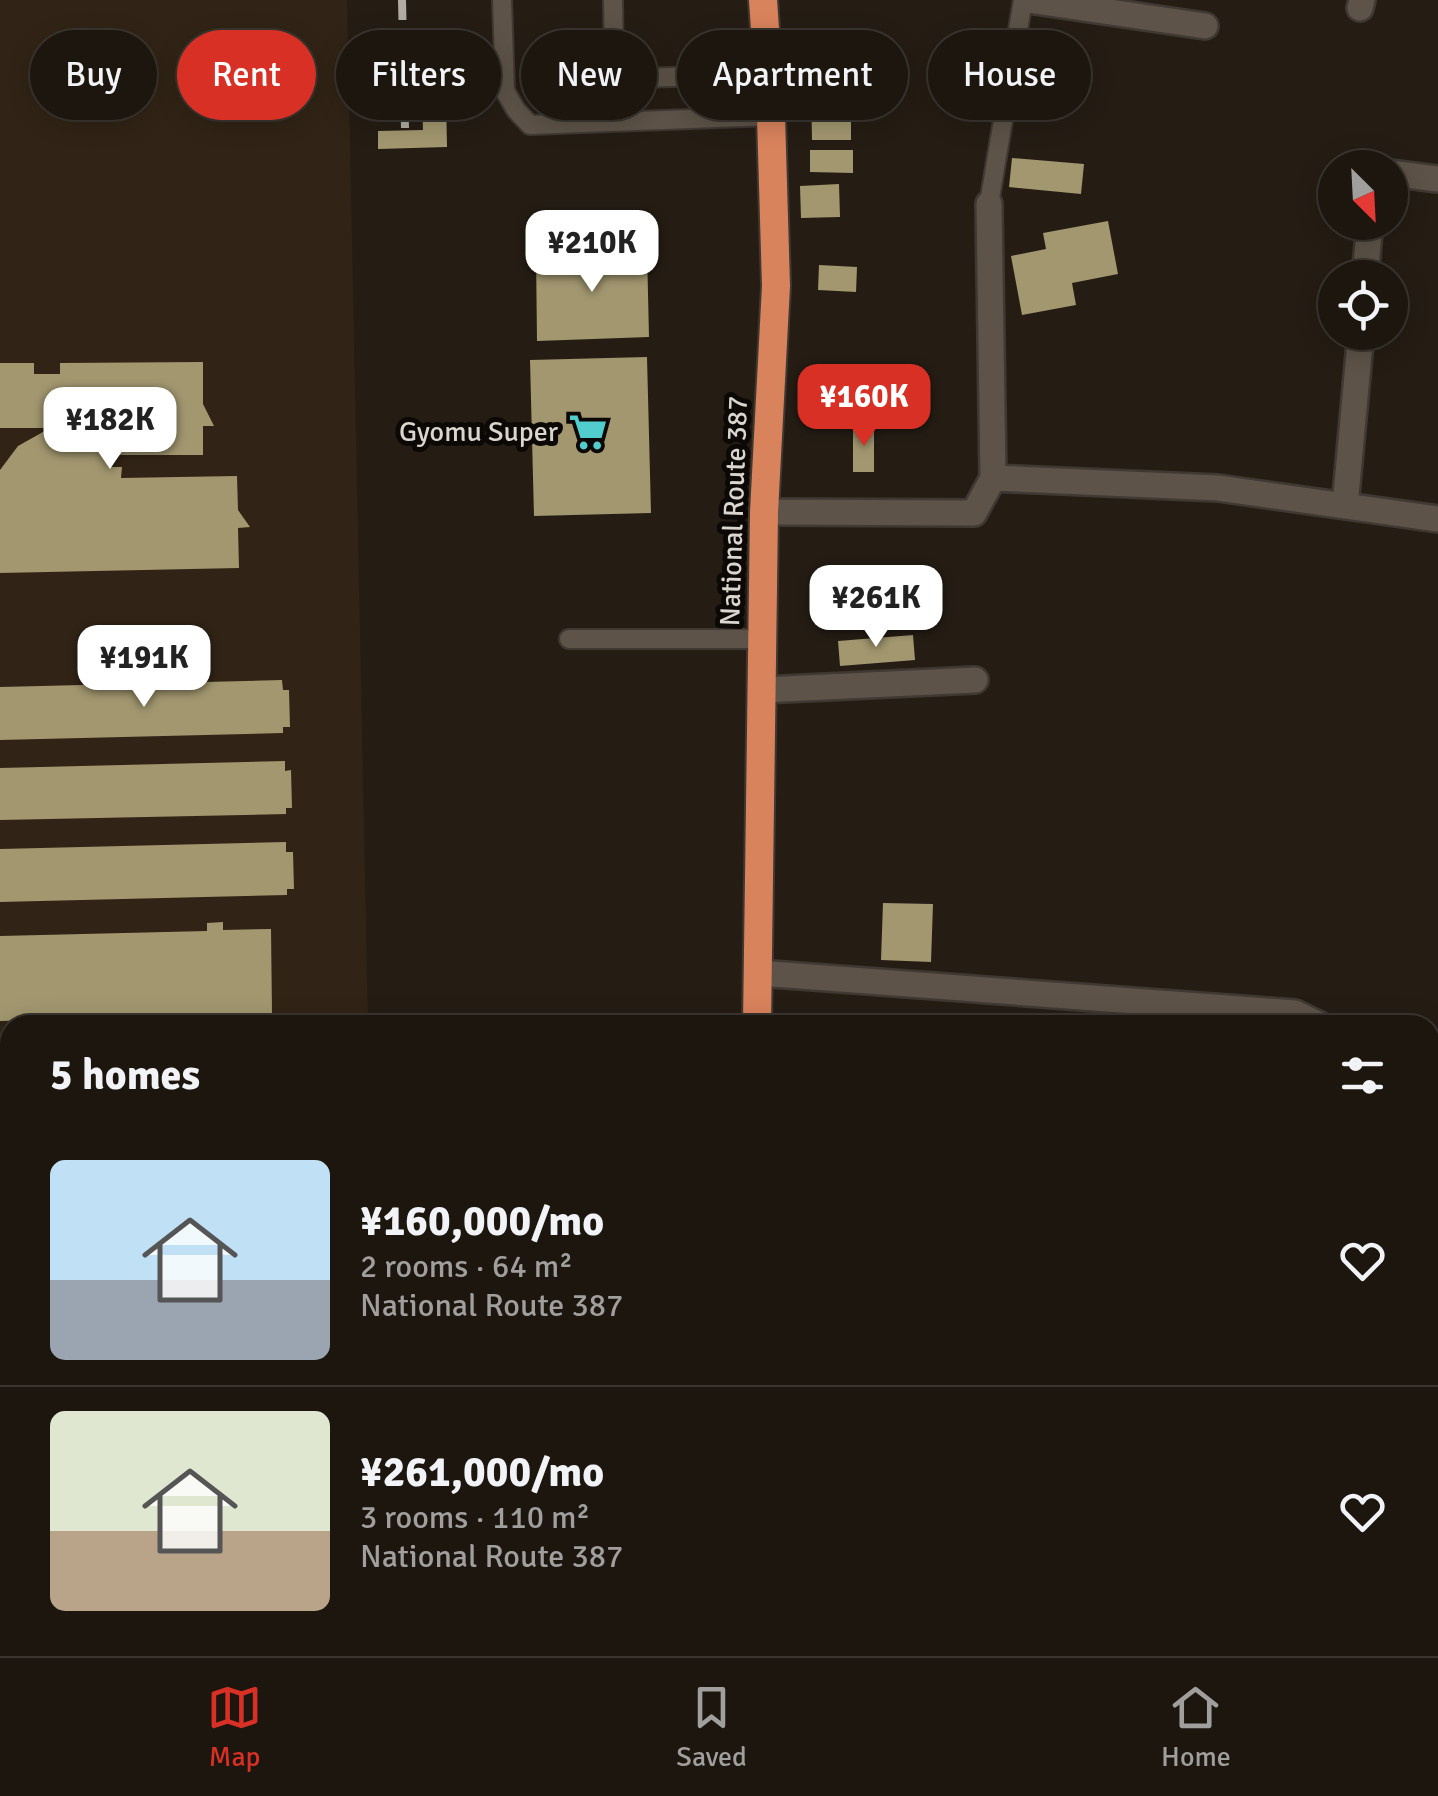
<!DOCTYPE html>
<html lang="en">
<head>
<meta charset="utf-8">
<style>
	:root { --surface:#1c160f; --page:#251f18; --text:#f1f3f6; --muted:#a09f9e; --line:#3a352f; --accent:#d93025 }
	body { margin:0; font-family:Signika,sans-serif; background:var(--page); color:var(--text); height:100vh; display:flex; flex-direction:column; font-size:38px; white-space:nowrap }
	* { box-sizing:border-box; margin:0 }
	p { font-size:32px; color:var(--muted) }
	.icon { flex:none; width:55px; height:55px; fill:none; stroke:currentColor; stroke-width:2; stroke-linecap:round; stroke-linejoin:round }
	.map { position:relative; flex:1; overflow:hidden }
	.side { position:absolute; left:0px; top:1015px; width:1440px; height:642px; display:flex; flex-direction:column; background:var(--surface); border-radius:30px 30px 0 0; box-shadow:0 5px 25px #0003,0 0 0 2px var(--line) }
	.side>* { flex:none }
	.top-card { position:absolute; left:30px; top:30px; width:1380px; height:90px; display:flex; gap:20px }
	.needle { width:65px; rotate:156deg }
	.tools { position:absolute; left:1318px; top:150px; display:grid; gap:20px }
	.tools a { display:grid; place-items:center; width:90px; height:90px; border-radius:50%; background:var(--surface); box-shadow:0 5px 25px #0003,0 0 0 2px var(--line); font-size:50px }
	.price { position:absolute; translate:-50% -85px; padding:0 22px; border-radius:20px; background:#fff; color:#222; font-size:32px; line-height:65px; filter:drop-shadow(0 2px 5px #0008) }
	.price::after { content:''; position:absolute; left:50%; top:60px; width:30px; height:22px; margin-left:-15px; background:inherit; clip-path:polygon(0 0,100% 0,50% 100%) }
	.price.active { background:var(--accent); color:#fff }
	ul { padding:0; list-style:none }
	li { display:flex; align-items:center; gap:30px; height:250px; padding:0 50px }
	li+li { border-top:2px solid var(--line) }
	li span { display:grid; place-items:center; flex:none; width:280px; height:200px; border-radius:15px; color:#555 }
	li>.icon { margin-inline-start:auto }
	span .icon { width:120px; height:120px; fill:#fffc; stroke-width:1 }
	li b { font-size:42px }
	h2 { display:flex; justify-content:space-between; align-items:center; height:120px; padding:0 50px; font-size:42px }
	.pill { padding:0 35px; border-radius:45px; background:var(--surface); box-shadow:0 5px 25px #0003,0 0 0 2px var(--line); font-size:35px; line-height:90px }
	.pill.active { background:var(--accent); color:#fff }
	.tab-bar { display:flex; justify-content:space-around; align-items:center; height:140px; border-top:2px solid var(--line); background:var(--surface); font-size:28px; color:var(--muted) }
	.tab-bar a { display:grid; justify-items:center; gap:5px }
	.tab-bar .active { color:var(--accent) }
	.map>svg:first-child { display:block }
	.built { fill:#312416 }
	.building { fill:#a2976f }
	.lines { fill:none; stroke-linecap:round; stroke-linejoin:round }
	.service-casing { stroke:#3f3833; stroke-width:22 }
	.minor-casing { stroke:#3f3833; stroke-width:30 }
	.tertiary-casing { stroke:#3f3833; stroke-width:30 }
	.secondary-casing { stroke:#3f3833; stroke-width:30 }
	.trunk-casing { stroke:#3f3833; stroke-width:32 }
	.service { stroke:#5d5348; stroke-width:18 }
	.minor { stroke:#5d5348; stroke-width:25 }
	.tertiary { stroke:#5d5348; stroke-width:25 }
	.secondary { stroke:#5d5348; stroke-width:25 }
	.trunk { stroke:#d9835c; stroke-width:28 }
	.rail { stroke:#b2aca5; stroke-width:8; stroke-dasharray:20 10; stroke-linecap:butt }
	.labels { text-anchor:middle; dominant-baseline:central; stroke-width:10; stroke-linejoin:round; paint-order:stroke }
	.poi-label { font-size:28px; fill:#dbd5cf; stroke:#0b0805; text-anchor:end }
	.street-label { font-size:28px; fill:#dbd5cf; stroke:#0b0805 }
</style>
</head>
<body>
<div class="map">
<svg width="1438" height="1656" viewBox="0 0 1438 1656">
	<rect width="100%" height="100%" fill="#251d14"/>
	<!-- built -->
	<path class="built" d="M0,0H347L368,1025H10V1648H149L129,1656H0Z"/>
	<!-- building -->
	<path class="building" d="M811,89H851V140H812Z
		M419,90H429L430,97L446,96L447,147L378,149V131L423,130L422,98H419Z
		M810,150H853V173L810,172Z
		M1012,158L1084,164L1081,194L1009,187Z
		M839,184L840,217L801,218L800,186Z
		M1108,221L1118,274L1072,283L1076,305L1022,315L1011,256L1046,249L1043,233Z
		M647,250L649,337L537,341L536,253Z
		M819,265L857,267L856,292L818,290Z
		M647,357L651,513L534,516L530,360Z
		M203,362V404L214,426H203V455H108V467H122L121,478L237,476L238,510L250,527L238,528L239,568L0,573V470L18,446L50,428H0V363H34V374H60V363Z
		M836,378L891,379L889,419L835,418Z
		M853,426H874V472H853Z
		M894,579L897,621L832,625L830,583Z
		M913,635L915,660L840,666L838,641Z
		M282,680L283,690H289L290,727H283V733L0,740V687Z
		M285,761V771L291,770L292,808H286V814L0,820V768Z
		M286,842V852H293L294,889H287V895L0,902V849Z
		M883,903L933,904L931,962L881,960Z
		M223,922V930L271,929L272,1014L0,1021V936L207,931V923Z
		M0,1051H10V1104H0Z
		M0,1132H10V1185H0Z
		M0,1213H10V1265L0,1266Z"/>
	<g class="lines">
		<!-- service casing -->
		<g class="service-casing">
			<path id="service" d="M502,0L505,91L516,110L530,125L771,116
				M613,0L614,62L623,75L640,78L768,74
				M569,123C591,106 602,87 614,62
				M989,204L1023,0
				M569,639H762"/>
		</g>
		<!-- minor casing -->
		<g class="minor-casing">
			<path id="minor" d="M1028,0L1205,26
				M1360,8L1362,0
				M1390,173L1438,179
				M989,204L993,478
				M1365,278L1370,222
				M1345,506L1361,332
				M764,512L974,513L993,478L1218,488L1438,519
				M762,690L975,680
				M759,973L1295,1013L1320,1025
				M1430,1409L1438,1403
				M897,1648L898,1656
				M1163,1656L1164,1648
				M1350,1656L1352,1648"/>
		</g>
		<!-- tertiary casing -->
		<g class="tertiary-casing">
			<path id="tertiary" d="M1430,1150L1438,1146"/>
		</g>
		<!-- secondary casing -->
		<g class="secondary-casing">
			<path id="secondary" d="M222,1656L242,1648"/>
		</g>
		<!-- trunk casing -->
		<g class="trunk-casing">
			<path id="trunk" d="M757,1025L764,512L776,286L771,116L763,0
				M723,1656V1648"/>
		</g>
		<!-- service -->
		<use href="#service" class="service"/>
		<!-- minor -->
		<use href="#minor" class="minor"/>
		<!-- tertiary -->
		<use href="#tertiary" class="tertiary"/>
		<!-- secondary -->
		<use href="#secondary" class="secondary"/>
		<!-- trunk -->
		<use href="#trunk" class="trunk"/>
		<!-- rail -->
		<path class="rail" d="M402,0L405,128"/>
	</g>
	<!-- icons -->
	<defs>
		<g id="supermarket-bare" transform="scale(3)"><path d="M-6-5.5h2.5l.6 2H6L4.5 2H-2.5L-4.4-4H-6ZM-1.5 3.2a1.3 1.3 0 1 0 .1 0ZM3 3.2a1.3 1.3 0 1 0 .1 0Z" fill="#52cdce" stroke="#0b0805" stroke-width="2.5" paint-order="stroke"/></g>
	</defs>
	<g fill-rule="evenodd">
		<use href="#supermarket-bare" x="588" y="432"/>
	</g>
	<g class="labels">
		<!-- poi labels -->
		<g class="poi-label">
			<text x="558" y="432">Gyomu Super</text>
		</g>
		<!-- street labels -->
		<g class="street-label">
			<text transform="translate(734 511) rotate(-88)">National Route 387</text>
		</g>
	</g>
</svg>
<div class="tools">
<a><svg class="needle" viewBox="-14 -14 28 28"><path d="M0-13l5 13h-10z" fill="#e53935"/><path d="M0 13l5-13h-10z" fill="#a09f9e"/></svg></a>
<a><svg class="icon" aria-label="locate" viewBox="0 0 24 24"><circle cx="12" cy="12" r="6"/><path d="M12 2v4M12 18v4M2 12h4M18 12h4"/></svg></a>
</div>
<b class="price" style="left:592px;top:295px">¥210K</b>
<b class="price active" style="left:864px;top:449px">¥160K</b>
<b class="price" style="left:110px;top:472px">¥182K</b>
<b class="price" style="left:876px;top:650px">¥261K</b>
<b class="price" style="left:144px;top:710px">¥191K</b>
<div class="top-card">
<a class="pill">Buy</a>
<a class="pill active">Rent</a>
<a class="pill">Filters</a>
<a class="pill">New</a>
<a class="pill">Apartment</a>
<a class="pill">House</a>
</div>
<section class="side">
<h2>5 homes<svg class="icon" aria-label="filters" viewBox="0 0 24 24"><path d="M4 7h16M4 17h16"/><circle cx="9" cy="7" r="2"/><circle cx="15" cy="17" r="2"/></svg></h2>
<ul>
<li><span style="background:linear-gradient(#bfe0f5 60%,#9aa5b1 0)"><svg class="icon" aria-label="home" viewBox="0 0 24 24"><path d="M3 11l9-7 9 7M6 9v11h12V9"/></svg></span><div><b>¥160,000/mo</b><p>2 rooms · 64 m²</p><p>National Route 387</p></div><svg class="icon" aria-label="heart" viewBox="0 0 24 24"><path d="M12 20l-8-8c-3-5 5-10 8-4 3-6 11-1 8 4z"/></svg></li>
<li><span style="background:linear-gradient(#dfe7d0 60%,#b9a48a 0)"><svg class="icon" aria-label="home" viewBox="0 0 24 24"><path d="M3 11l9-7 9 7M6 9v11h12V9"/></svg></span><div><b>¥261,000/mo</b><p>3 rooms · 110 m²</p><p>National Route 387</p></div><svg class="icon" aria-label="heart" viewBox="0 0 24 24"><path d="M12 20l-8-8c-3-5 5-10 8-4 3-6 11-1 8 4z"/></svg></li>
</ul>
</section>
</div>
<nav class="tab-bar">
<a class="active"><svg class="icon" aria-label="map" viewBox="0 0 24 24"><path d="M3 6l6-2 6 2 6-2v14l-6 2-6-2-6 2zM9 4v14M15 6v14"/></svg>Map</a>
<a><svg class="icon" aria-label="saved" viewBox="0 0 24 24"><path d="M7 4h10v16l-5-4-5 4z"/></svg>Saved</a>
<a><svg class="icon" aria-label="home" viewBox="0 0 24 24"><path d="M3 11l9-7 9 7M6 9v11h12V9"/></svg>Home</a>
</nav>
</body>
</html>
